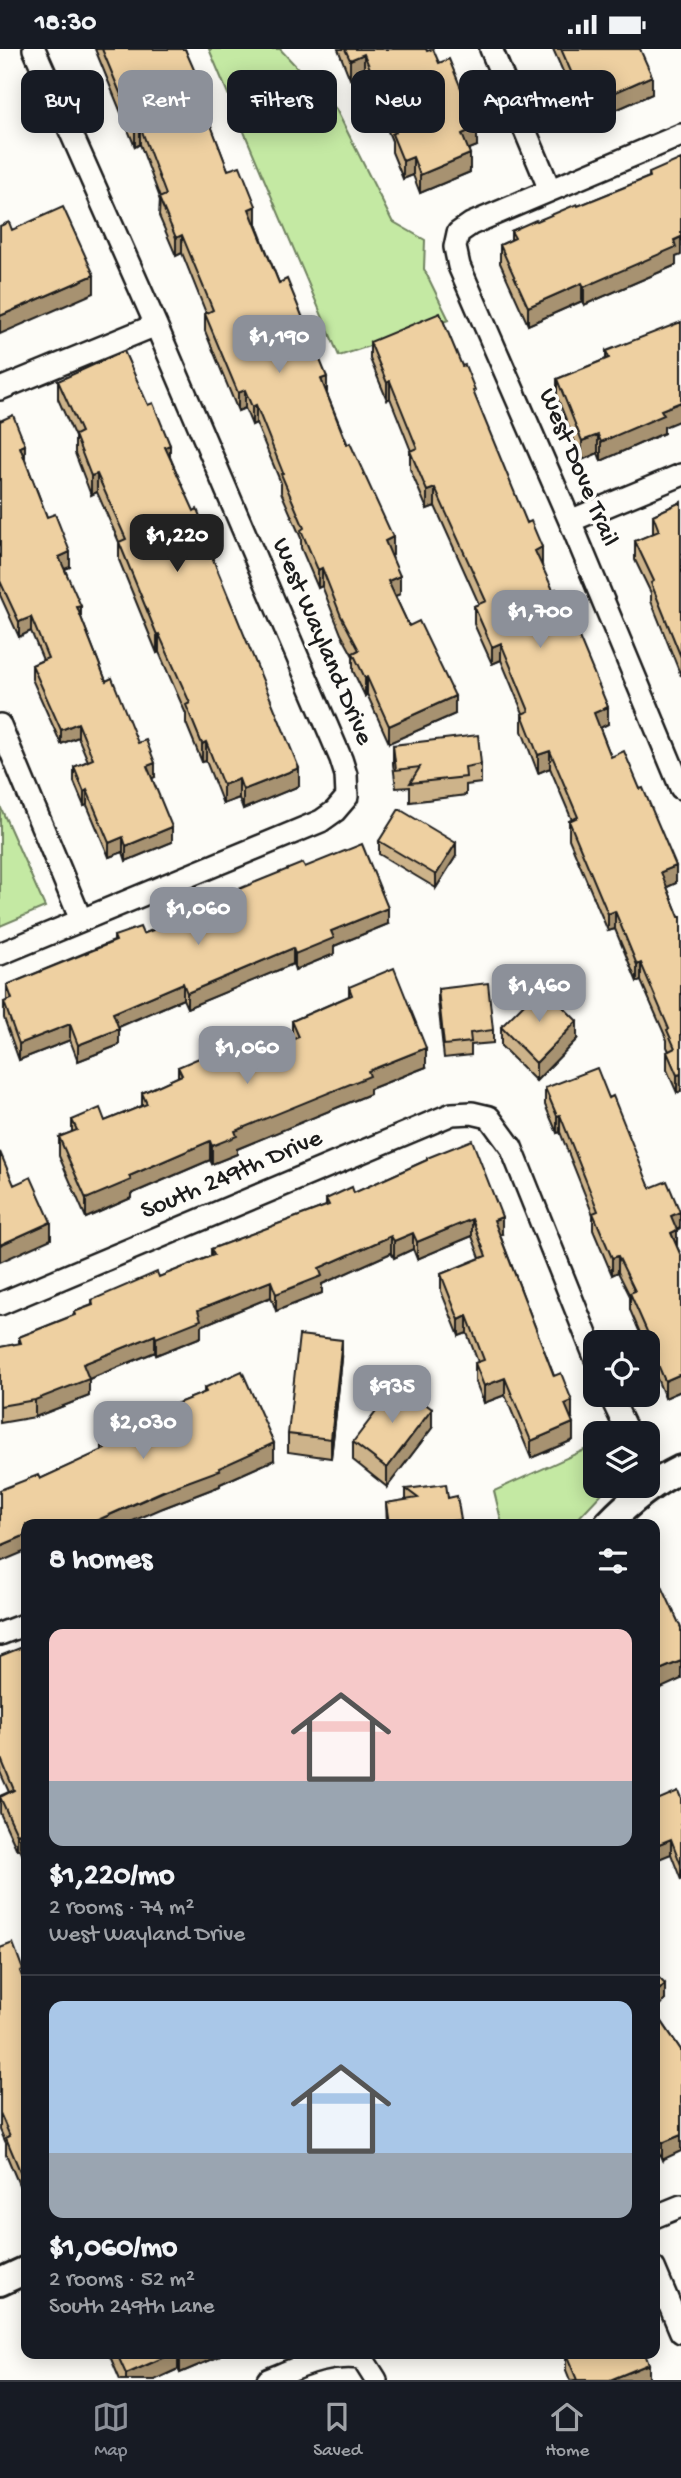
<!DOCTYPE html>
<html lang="en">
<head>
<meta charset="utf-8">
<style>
	:root { --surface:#171b24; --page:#242831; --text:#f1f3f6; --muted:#9ea1a6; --line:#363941; --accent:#8c9099 }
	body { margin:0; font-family:"Gochi Hand",sans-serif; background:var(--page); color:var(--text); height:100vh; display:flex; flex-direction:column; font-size:26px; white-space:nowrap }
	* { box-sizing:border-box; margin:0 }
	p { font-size:23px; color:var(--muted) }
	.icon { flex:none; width:38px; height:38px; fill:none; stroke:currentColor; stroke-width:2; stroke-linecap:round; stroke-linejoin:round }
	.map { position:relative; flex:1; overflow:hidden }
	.panel { position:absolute; left:21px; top:1470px; width:639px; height:840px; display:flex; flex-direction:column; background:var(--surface); border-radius:14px; box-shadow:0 4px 18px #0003 }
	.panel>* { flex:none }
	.guide { position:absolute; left:21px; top:21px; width:640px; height:63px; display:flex; gap:14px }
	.controls { position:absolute; left:583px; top:1281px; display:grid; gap:14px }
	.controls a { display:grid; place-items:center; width:77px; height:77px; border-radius:14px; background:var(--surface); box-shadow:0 4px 18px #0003; font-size:35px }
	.price { position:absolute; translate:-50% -60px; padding:0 16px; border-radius:14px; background:var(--accent); color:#fff; font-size:23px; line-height:46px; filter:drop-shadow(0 2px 4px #0008) }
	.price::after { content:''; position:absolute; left:50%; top:42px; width:21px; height:16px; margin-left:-10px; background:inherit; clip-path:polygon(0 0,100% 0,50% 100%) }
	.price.active { background:#222; color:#fff }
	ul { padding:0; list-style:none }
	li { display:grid; align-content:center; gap:14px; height:371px; padding:0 28px }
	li+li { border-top:2px solid var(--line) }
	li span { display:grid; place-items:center; height:217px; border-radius:14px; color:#555 }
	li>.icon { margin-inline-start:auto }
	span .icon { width:126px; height:126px; fill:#fffc; stroke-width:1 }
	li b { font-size:30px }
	h2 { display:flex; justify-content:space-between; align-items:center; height:84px; padding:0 28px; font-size:30px }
	.pill { padding:0 24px; border-radius:14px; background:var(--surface); box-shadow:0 4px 18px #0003; font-size:24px; line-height:63px }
	.pill.active { background:var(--accent); color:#fff }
	.status { display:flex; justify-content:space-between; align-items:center; height:49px; padding:0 35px; background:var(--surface); direction:ltr }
	.status svg { height:19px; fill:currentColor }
	.tabs { display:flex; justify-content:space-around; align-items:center; height:98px; border-top:2px solid var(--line); background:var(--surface); font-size:19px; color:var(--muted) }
	.tabs a { display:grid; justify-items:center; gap:4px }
	.tabs .active { color:var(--accent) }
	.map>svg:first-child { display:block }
	.green { fill:#c4e9a3; stroke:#708260; stroke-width:2 }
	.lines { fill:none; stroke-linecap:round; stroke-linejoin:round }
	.minor-casing { stroke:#1c1c1c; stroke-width:26 }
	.tertiary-casing { stroke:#1c1c1c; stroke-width:32 }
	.minor { stroke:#fdfcf7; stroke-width:21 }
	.tertiary { stroke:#fdfcf7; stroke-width:26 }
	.wall { fill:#cdb38a; stroke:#1c1c1c; stroke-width:2 }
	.shaded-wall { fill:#a79271; stroke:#1c1c1c; stroke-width:2 }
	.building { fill:#eed0a1; stroke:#1c1c1c; stroke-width:2 }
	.labels { text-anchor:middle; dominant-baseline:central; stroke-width:7; stroke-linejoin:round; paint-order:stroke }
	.street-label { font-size:26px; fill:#1c1c1c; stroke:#fdfcf7 }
</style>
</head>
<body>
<div class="status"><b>18:30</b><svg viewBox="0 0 49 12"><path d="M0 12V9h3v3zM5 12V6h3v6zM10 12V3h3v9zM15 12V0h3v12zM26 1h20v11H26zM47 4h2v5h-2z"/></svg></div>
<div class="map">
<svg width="681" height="2331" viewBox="0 0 681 2331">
	<rect width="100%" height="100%" fill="#fdfcf7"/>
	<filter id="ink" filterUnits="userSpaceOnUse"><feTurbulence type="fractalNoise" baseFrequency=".0143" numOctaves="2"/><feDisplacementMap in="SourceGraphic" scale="14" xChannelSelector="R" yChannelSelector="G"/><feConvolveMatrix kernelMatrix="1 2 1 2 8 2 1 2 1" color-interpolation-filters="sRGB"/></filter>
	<g filter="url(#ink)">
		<!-- green -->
		<path class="green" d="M209,0H280L336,60L392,172L425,191L424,220L449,271L339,307Z
			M0,757L45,858L0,877Z
			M595,1396V1437H606L604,1442L573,1475H502L494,1442Z"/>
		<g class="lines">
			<!-- minor casing -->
			<g class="minor-casing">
				<path id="minor" d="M491,0L550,141
					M681,86L471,175L458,184L455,198L459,217L570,472L681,739
					M0,340L156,276
					M570,472L681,426
					M0,676L81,871
					M0,905L321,772L335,762L347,748L346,726L341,710L156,276L34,0
					M0,1255L452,1065L472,1064L489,1068L511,1098L595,1308
					M610,1346L628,1384
					M0,1585L26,1575
					M654,2168L681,2157
					M654,2219L681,2283
					M268,2331C302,2317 325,2305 362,2309L376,2331"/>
			</g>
			<!-- tertiary casing -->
			<g class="tertiary-casing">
				<path id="tertiary" d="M608,1475C630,1452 652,1434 681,1420
					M0,2233L26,2221"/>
			</g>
			<!-- minor -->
			<use href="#minor" class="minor"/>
			<!-- tertiary -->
			<use href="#tertiary" class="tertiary"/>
		</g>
		<!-- wall -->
		<path class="wall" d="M95,0H185L206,64L228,121L256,175L279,234L327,345L393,506L392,507L400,545L395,547L409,577L455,665L389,694L367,645L365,647L353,622V607L341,585L322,537L318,539L301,499V489L281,443V434L256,374L252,376L245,359L238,362L205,282V265L206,264L182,204L176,207L159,167L160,149L140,95L135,98Z
			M338,0H426L477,97L469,100L470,123L420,144L413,126L403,130L392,103V92L364,24L350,30Z
			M553,0H640L652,45L600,68L594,54L580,61Z
			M649,124L676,208V216L584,256L582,252L528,276L500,214V196L511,191V182L578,157L649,128Z
			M370,293L475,349L542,516H541L608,675L600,679L611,708L676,834L667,838L679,868H681V1042L677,1044L667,1021V1003L669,1002L667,998V991L641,932L637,933L615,880L608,882L569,790V772L572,771L550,719L538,724L522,682V665L523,664L501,611L492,615L474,575V557L479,555L435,457L427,460L410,420V402H411L390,349L387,351L370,310Z
			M606,302L664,378V384L601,412L598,404L582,411L557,348V330L606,310Z
			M58,332L170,408L214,514L299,737L243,760L239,749L223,755L206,712L202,713L186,674V665L159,603L157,604L119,511V493L97,443L91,446L75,404V388L58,350Z
			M0,372L25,410L47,468L70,518L65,520L81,568L106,632L155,728L152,729L172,793L126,812L123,803L109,808L87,756L84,757L74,733V718L88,712L78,688L61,695L32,630V616L43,611L31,582L19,588L0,546Z
			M681,453V627L651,552V544L635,511V492L653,485V466Z
			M393,696L481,715V734L466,736V746L410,753V738L396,739L393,715Z
			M379,792L456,807L436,839L379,805Z
			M305,818L388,875L334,897V905L295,921L293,915L187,959L183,950L119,978V996L78,1012L70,991L19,1011L4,969V953L7,952V936L114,892V887L143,885L210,858V852Z
			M349,938L426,1018L370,1040V1045L237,1100V1105L212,1115L210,1111L131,1145V1149L86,1169L59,1107V1088L72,1083V1071L105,1072L142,1057V1044L178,1028V1018L227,1017L292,991V972L349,947Z
			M438,940L493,981V994L471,996V1006L444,1009L438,953Z
			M501,978L577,990L536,1032L501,997Z
			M545,1039L609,1049L650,1139L680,1179L677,1181V1198L681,1206V1342L665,1349L648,1308V1293H644L630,1261V1247L618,1223L612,1226L593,1181V1166L560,1083L557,1084L545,1056Z
			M427,1109L502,1185L500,1186L554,1327L572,1369H571L573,1391L531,1409L505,1346L484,1354L475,1331V1314L478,1313L467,1284L459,1287L441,1242V1225L480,1209L472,1187L417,1210L413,1200L394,1209L391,1204L322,1235V1244L276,1262L271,1248L201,1277V1288L156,1306L155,1303L89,1330V1347L35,1368L0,1374V1298L19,1295V1288L74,1266V1263L92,1256V1251L159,1228L211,1207V1200L326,1157V1150L354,1144L427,1111Z
			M342,1310L331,1409L288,1403V1385Z
			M204,1339L274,1411L220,1435V1437L163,1459L26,1475L40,1430L102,1402V1392L153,1368V1364L204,1344Z
			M432,1379L387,1438L353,1411V1393Z
			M406,1440L448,1449L461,1471V1475H387L386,1454L406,1451Z
			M660,1533L657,1641L654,1635V1535Z
			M26,1601V1814L20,1800L17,1801L0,1764V1747L9,1743L0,1723V1607Z
			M681,1749V1831L671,1805L655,1752Z
			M0,1899L23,1929L26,1938V2142L22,2143L6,2105V2094L0,2081Z
			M654,1924L665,1951L655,1962L681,2001L662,2111L654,2094Z
			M109,2305H220V2307L180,2324L178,2320L154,2331H120Z
			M566,2305H645L649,2331H570L566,2321Z"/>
		<!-- shaded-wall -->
		<path class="shaded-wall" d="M364,5V24L350,30V11Z
			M652,27V45L600,68V50Z
			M594,37V54L580,61V43Z
			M206,48V66L201,50Z
			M140,77V95L135,98V80Z
			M477,78V97L462,103V85Z
			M470,105V123L420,144V126Z
			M413,108V126L403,130V112Z
			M256,157V175L249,178V160Z
			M182,186V204L176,207V189Z
			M681,188V206L676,208V216L584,256V238Z
			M94,226V244L0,285V267Z
			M582,234V252L528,276V258Z
			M327,328V346L321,330Z
			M390,332V349L387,351V334Z
			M245,341V359L238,362V344Z
			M681,353V371L664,378V384L601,412V393L661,361Z
			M256,356V374L252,376V358Z
			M598,386V404L582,411V392Z
			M25,396V410L20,398Z
			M170,396V414L165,398Z
			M97,425V443L91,446V427Z
			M435,439V457L427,460V442Z
			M393,488V506L385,510V492Z
			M542,498V516L535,519V502Z
			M214,502V520L210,503Z
			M70,503V518L59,522V508Z
			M322,519V537L318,539V521Z
			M400,527V545L388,550V532Z
			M81,557V571L77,558Z
			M31,568V582L19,588V573Z
			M159,585V603L157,604V586Z
			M501,594V611L492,615V598Z
			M367,628V645L365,647V629Z
			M455,647V665L389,694V677Z
			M608,658V675L594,682V664Z
			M78,674V688L61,695V681Z
			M206,693V712L202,713V695Z
			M550,702V719L538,724V706Z
			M155,714V728L147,732V717Z
			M299,719V737L243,760V741Z
			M239,730V749L223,755V736Z
			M87,741V756L84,757V743Z
			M172,778V793L126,812V797Z
			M123,788V803L109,808V794Z
			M456,794V807L436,839V826Z
			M676,817V834L661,841V823Z
			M388,859V875L334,897V905L295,921V905L331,882Z
			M615,862V880L608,882V865Z
			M293,899V915L187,959V944Z
			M641,914V932L637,933V916Z
			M183,934V950L113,980V964Z
			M577,972V990L536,1032V1014Z
			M70,975V991L19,1011V995Z
			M119,980V996L78,1012V996Z
			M426,999V1018L370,1040V1045L237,1100V1105L212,1115V1097L235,1082L368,1022Z
			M681,1025V1042L677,1044V1026Z
			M560,1066V1083L557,1084V1067Z
			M210,1092V1111L131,1145V1149L86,1169V1150L129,1127Z
			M680,1163V1179L671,1183V1167Z
			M502,1168V1185L494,1188V1171Z
			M472,1170V1187L417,1210V1193Z
			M51,1173V1190L0,1213V1196Z
			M677,1181V1198L671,1184Z
			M413,1184V1200L394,1209V1192Z
			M391,1187V1204L322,1235V1244L276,1262V1245L319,1219Z
			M618,1207V1223L612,1226V1209Z
			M271,1232V1248L201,1277V1288L156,1306V1289L198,1261Z
			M467,1267V1284L459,1287V1271Z
			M155,1286V1303L89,1330V1347L35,1368V1351L83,1315Z
			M342,1291V1310L331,1409V1390Z
			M681,1325V1342L665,1349V1332Z
			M505,1329V1346L484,1354V1337Z
			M572,1352V1369L565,1372V1355Z
			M432,1360V1379L387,1438V1419Z
			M573,1374V1391L531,1409V1392Z
			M274,1394V1411L220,1435V1437L163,1459L126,1475H89Z
			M26,1486V1502L0,1513V1497Z
			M681,1612V1630L657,1641V1622Z
			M20,1784V1800L17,1801V1785Z
			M671,1790V1805L654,1812V1797Z
			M665,1935V1951L654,1963V1946Z
			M681,2086V2102L662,2111V2094Z
			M26,2125V2142L22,2143V2127Z
			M172,2305H178V2320L154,2331H126V2325Z
			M180,2305H220V2307L180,2324Z
			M649,2315V2331H610Z"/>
		<!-- building -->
		<path class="building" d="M102,0H185L206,48L201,50L228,121L240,117L256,157L249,160L279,234L287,230L327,328L321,330L347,396L350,394L393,488L385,492L400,527L388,532L409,577L419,572L455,647L389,677L367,628L365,629L353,604L359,601L341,567L322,519L318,521L301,481L304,479L281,425L283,424L256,356L252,358L245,341L238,344L205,265L213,261L182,186L176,189L159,149L166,146L140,77L135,80Z
			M345,0H426L427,2L433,0L439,14L449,10L477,78L462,85L470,105L420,126L413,108L403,112L392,85L396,83L364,5L350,11Z
			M561,0H640L652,27L600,50L594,37L580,43Z
			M681,110V188L674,191L676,198L584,238L582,234L528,258L500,196L515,189L511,182L536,171L537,172L577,155L578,157L650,128L649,124Z
			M63,158L94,226L0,267V177L9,173L12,181Z
			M440,264L462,317L465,316L475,341L473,342L527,474L531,472L542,498L535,502L553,541L556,540L574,581H576L608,658L594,664L611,708L624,702L640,740L643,739L676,817L661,823L679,868H681V1025L677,1026L667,1003L675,999L667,981L669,980L641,914L637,916L615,862L608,865L569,772L578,768L550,702L538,706L522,665L529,662L501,594L492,598L474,557L486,552L435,439L427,442L410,402L417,399L390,332L387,334L370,293Z
			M681,273V353L661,361L664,366L601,393L598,386L582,392L557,330L609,309L606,302Z
			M124,302L148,356L153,354L170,396L165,398L194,462L197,460L214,502L210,503L299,719L243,741L239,730L223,736L206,693L202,695L186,656L190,654L159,585L157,586L119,493L126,490L97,425L91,427L75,386L81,383L58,332Z
			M13,366L25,396L20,398L47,468L55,465L70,503L59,508L81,557L77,558L106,632L112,629L138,694L146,691L155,714L147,717L172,778L126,797L123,788L109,794L87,741L84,743L74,718L93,710L78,674L61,681L32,616L48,609L31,568L19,573L0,532V372Z
			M681,453V608L651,534L654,532L635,492L659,482L653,466Z
			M478,686L481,715L465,718L466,728L410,734L420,718L396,721L393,696Z
			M399,760L456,794L436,826L379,792Z
			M362,795L388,859L331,882L334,889L295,905L293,899L187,944L183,934L113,964L119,980L78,996L70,975L19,995L4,953L12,950L7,936L116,892L114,887L140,878L143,885L212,858L210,852L251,835L303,814L305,818Z
			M394,919L426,999L368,1022L370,1027L235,1082L237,1087L212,1097L210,1092L129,1127L131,1131L86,1150L59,1088L77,1081L72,1071L100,1059L105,1072L147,1055L142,1044L182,1026L178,1018L220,1000L227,1017L299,988L292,972L352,946L349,938Z
			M488,934L493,981L470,984L471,993L444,996L438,940Z
			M542,937L577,972L536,1014L501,978Z
			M597,1019L609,1049L613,1047L650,1139L667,1132L680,1163L671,1167L677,1181L671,1184L681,1207V1325L665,1332L646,1288L649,1287L630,1244L635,1242L618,1207L612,1209L593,1164L598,1162L560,1066L557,1067L545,1039Z
			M472,1091L502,1168L494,1171L554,1327L561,1324L572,1352L565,1355L573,1374L531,1392L505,1329L484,1337L475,1314L484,1311L467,1267L459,1271L441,1225L486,1207L472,1170L417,1193L413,1184L394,1192L391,1187L319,1219L322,1227L276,1245L271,1232L198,1261L201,1271L156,1289L155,1286L83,1315L89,1330L35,1351L0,1357V1298L21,1294L19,1288L75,1266L74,1263L93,1256L92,1251L157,1223L159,1228L214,1206L211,1200L329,1156L326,1150L352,1138L354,1144L427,1111V1109Z
			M0,1103L14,1136L31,1128L51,1173L0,1196Z
			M299,1286L342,1291L331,1390L288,1385Z
			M242,1322L274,1394L219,1419L220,1421L163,1442L89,1475H26V1486L0,1497V1441L38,1426L40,1430L105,1400L102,1392L155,1368L153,1364L206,1343L204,1339Z
			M398,1334L432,1360L387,1419L353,1393Z
			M446,1435L448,1449L457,1447L461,1471L451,1472V1475L448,1473L429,1475H389L386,1454L418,1449L406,1440Z
			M660,1533L681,1579V1612L657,1622L654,1617V1535Z
			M25,1597L26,1601V1798L20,1784L17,1785L0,1748L14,1741L0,1707V1607Z
			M678,1742L681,1749V1816L671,1790L654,1797V1750L655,1752Z
			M13,1894L23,1921L20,1922L26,1938V2125L22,2127L6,2089L10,2087L0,2064V1899Z
			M654,1924L665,1935L654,1946Z
			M654,1961L681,2001V2086L662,2094L654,2078Z
			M117,2305H172L126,2325Z
			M566,2305H645L649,2315L610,2331H577Z"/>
	</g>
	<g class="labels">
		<!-- street labels -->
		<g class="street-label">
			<text transform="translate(577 419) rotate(67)">West Dove Trail</text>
			<text transform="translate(321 593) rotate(67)">West Wayland Drive</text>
			<text transform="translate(232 1127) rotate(-23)">South 249th Drive</text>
		</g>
	</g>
</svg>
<div class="controls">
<a><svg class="icon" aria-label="locate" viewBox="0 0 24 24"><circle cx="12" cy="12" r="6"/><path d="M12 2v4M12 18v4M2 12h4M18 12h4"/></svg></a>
<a><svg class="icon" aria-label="layers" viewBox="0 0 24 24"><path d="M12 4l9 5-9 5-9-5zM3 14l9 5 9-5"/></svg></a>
</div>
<b class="price" style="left:279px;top:326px">$1,190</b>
<b class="price active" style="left:177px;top:525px">$1,220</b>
<b class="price" style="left:540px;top:601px">$1,700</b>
<b class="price" style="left:198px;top:898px">$1,060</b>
<b class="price" style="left:539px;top:975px">$1,460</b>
<b class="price" style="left:247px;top:1037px">$1,060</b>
<b class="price" style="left:392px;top:1376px">$935</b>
<b class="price" style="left:143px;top:1412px">$2,030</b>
<div class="guide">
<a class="pill">Buy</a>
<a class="pill active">Rent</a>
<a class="pill">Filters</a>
<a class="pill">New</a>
<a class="pill">Apartment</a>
</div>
<section class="panel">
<h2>8 homes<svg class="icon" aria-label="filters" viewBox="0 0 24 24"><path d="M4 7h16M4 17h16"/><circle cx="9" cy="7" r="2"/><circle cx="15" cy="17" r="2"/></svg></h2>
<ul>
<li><span style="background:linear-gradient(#f6c9c9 70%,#9aa5b1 0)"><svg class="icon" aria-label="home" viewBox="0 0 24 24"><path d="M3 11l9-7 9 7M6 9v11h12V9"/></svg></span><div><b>$1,220/mo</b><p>2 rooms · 74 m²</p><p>West Wayland Drive</p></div></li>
<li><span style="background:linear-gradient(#a9c7e8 70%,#9aa5b1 0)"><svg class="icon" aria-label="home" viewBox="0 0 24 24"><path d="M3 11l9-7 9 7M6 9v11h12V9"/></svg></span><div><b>$1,060/mo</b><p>2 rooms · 52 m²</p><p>South 249th Lane</p></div></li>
</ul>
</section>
</div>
<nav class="tabs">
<a class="active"><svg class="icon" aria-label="map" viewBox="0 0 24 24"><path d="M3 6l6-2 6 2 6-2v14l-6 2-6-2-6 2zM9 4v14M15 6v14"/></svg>Map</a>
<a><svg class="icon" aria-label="saved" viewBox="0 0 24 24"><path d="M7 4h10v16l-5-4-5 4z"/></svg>Saved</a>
<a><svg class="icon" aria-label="home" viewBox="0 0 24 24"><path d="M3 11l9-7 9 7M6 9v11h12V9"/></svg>Home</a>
</nav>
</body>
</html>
